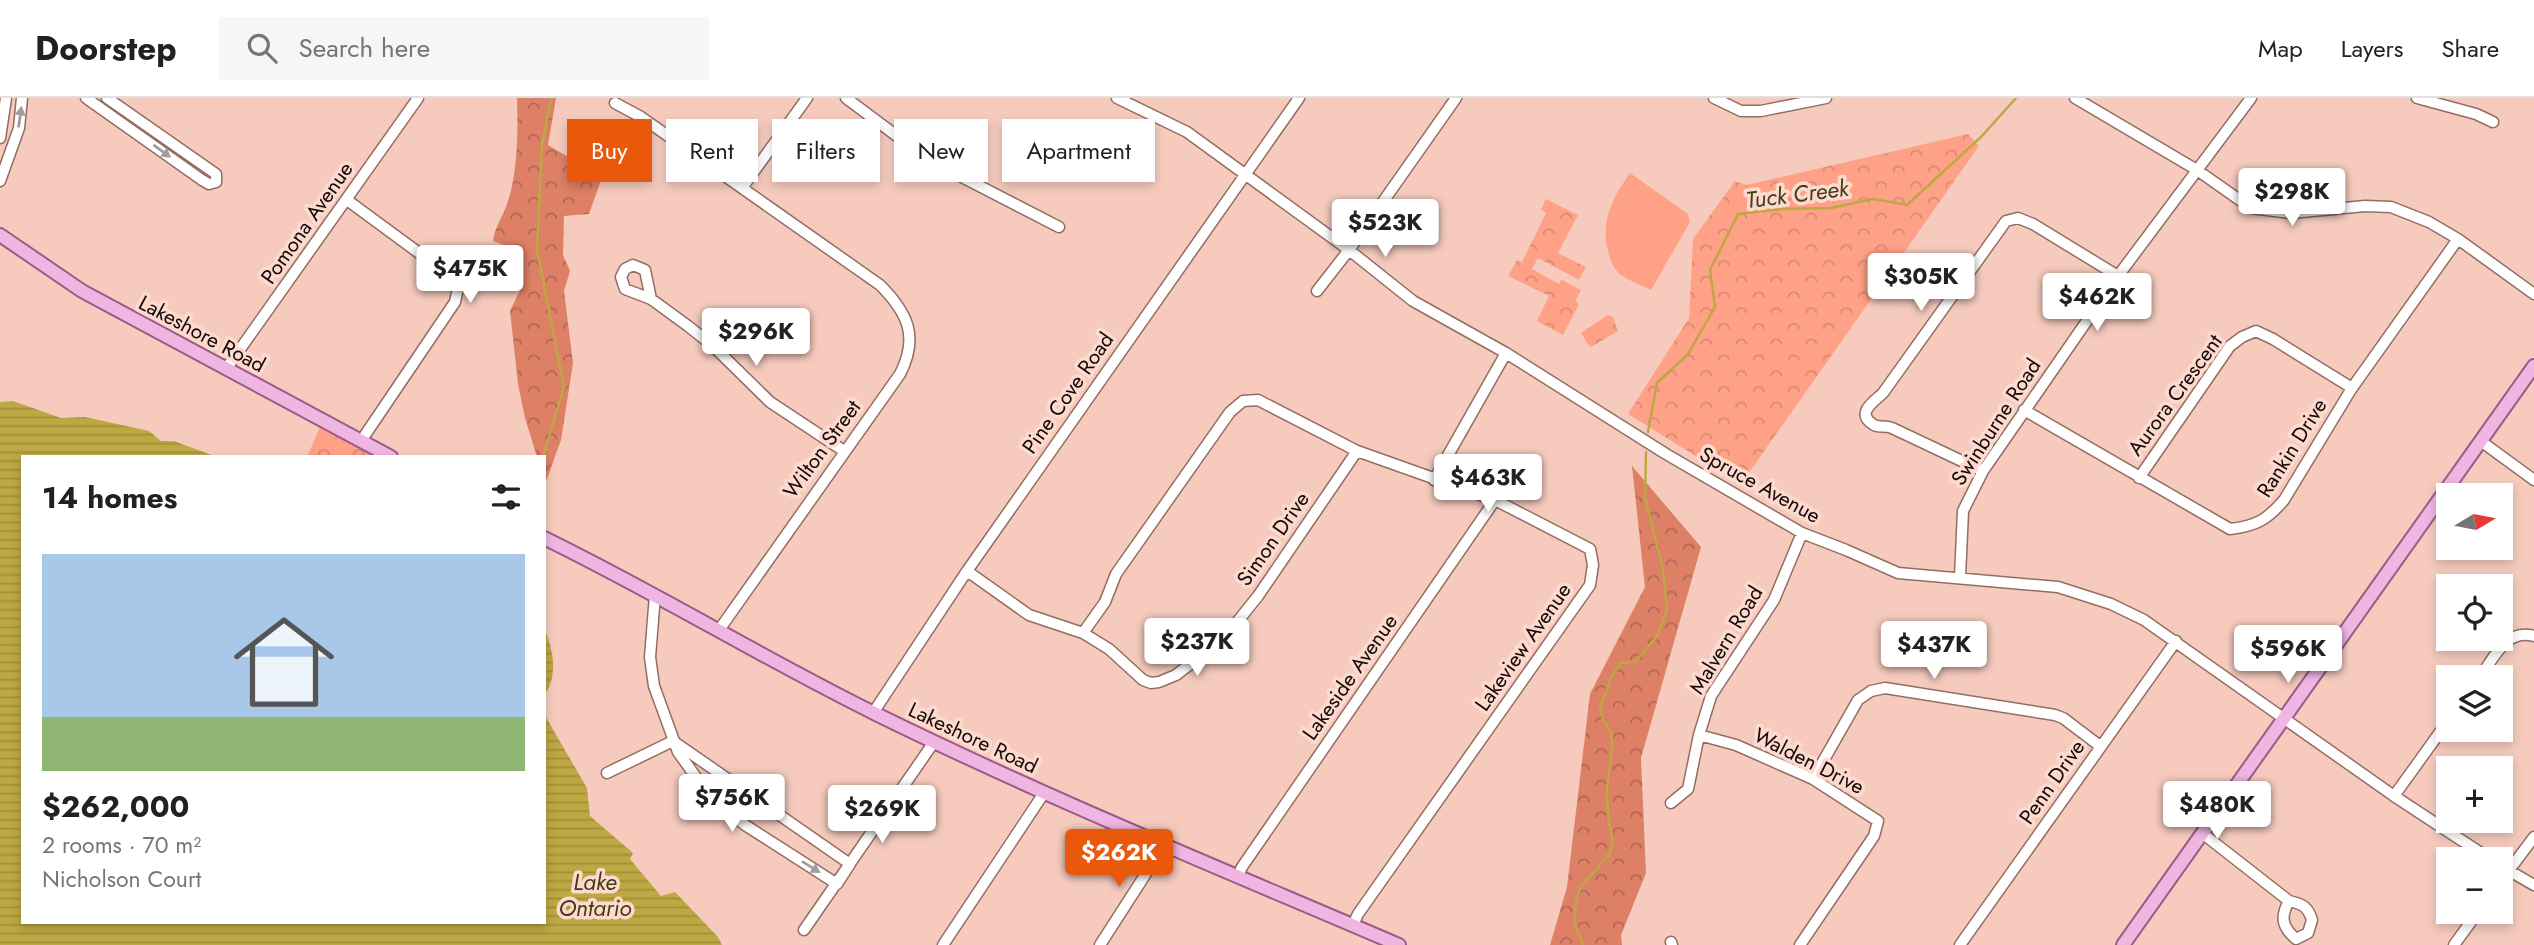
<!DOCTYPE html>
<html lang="en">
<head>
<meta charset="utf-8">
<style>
	:root { --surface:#fff; --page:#f6f6f6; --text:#202124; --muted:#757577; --line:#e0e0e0; --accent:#ea580c }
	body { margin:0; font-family:Jost,sans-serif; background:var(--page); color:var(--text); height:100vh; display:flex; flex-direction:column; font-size:26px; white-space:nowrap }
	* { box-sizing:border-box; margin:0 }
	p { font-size:23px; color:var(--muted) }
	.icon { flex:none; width:38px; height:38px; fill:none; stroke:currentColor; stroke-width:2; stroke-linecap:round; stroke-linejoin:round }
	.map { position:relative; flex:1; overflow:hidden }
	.drawer { position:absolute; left:21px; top:357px; width:525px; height:469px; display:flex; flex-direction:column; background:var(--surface); border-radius:0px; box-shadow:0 4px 10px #0003 }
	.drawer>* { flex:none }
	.banner { position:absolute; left:567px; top:21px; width:665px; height:63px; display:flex; gap:14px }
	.needle { width:46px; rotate:80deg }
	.controls { position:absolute; left:2436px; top:385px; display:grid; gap:14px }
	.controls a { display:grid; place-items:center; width:77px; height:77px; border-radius:0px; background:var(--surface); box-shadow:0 4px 10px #0003; font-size:35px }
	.price { position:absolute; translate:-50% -60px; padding:0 16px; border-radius:7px; background:#fff; color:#222; font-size:23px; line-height:46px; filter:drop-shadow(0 2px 4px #0008) }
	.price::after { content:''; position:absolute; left:50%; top:42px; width:21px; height:16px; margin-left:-10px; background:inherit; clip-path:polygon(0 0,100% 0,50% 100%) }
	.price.on { background:var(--accent); color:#fff }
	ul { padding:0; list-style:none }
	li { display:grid; align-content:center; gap:14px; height:371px; padding:0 21px }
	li+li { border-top:2px solid var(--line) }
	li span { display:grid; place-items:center; height:217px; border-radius:0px; color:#555 }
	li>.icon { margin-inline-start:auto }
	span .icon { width:126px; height:126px; fill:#fffc; stroke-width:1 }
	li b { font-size:30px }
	h2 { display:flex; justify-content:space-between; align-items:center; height:84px; padding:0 21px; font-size:30px }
	.pill { padding:0 24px; border-radius:0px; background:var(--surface); box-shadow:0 4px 10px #0003; font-size:24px; line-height:63px }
	.pill.on { background:var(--accent); color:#fff }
	header { display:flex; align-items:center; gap:42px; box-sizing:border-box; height:98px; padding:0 35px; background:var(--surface); border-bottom:2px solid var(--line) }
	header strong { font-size:33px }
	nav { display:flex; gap:38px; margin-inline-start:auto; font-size:24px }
	.search { width:490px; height:63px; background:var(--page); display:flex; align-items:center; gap:18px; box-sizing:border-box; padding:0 24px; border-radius:0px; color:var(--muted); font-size:26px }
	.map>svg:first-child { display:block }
	.forest { fill:url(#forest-crowns) }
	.park { fill:url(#park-crowns) }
	.pitch { fill:#ffa186 }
	.water { fill:url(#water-rules) }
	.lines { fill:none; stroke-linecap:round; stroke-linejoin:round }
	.stream { stroke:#bda843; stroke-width:2.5 }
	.minor-casing { stroke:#936d62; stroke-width:13 }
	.major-casing { stroke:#9d5988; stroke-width:16 }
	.minor { stroke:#fff; stroke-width:10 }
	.major { stroke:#f0b6e2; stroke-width:12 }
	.oneway { fill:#a29c9b }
	.labels { text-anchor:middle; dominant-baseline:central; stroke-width:7; stroke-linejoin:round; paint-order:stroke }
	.street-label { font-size:21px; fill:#160805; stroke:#fddad0 }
	.water-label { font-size:23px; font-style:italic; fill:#453c11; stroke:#fddad0 }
</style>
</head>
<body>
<header>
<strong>Doorstep</strong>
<div class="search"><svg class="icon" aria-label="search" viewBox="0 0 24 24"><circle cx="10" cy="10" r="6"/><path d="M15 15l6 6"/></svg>Search here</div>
<nav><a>Map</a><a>Layers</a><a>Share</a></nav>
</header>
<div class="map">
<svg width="2534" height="847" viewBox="0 0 2534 847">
	<defs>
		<pattern id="forest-crowns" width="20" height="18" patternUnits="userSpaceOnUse" patternTransform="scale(1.75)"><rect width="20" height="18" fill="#dd8066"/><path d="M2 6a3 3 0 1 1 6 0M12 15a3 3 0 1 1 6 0" fill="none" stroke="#b26752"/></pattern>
		<pattern id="park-crowns" width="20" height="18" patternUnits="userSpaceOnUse" patternTransform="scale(1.75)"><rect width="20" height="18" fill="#ffa186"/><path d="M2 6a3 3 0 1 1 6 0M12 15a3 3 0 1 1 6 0" fill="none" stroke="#da8972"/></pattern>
		<pattern id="water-rules" width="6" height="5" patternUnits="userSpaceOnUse" patternTransform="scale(1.75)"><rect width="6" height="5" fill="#bda843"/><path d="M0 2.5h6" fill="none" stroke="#a28f39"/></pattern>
	</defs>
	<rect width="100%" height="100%" fill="#f6cbbe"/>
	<!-- forest -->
	<path class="forest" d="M517,0H556L548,47L602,79L589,116L564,118L563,157L570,173L564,193L573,265L561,342L545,386L544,359H537L525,320L518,286L510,213L521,190V179L513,156L504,147L493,143C495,129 502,120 507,106C518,75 518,33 517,0Z
		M1632,368L1701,449L1641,660L1646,775L1621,837L1622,847H1550L1567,789L1590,596L1645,489Z"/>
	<!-- park -->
	<path class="park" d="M1968,36L1979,48L1741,386L1628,316L1689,220L1693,141L1735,83L1746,87Z
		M1546,101L1578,117L1558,155L1586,169L1579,182L1538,160L1532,171L1559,186L1562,182L1581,192L1575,203L1579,206L1563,237L1537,223L1549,198L1508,178L1517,162L1522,164L1546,115L1541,112Z
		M1608,217L1613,219L1618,233L1591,249L1589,248L1581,235Z
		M320,329L376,359H307Z"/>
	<!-- pitch -->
	<path class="pitch" d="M1630,75L1688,116L1690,124L1651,192C1641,187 1630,183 1621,177C1613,170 1610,163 1608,153C1600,123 1613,99 1630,75Z"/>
	<!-- water -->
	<path class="water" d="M13,303L61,320L85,319L149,333L161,343H174L217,359H23V824H544V616L587,690L590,718L633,755L630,761L661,798L675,794L718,839L722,847H0V304Z
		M544,529C553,552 559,576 544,598Z"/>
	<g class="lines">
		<!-- stream -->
		<path class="stream" d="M1648,334L1657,285L1688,256L1715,209L1710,172L1738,116L1783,111L1831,110L1873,101L1907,107L1982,38L2016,0
			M543,359L564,289L537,151L542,48L551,0
			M1583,847L1574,824L1577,799L1582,787L1609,757L1613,745L1608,718L1607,689L1612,650V636L1602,618L1600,609L1612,578L1621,565L1635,564L1658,537L1667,512L1663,471L1645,400L1646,354"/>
		<!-- minor casing -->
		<g class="minor-casing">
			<path id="minor" d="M86,0L202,82L209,86L216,84V76L107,0
				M846,0L929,62L1059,129
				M1117,0L1187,34L1349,152L1413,203L1506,255L1666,356L1802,435L1846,452L1898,475L2058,489L2111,506L2144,522L2394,698L2490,761
				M1714,0L1741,13H1761L1826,0
				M2075,0L2197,72L2251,110L2291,115L2365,108L2391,109L2429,124L2458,141L2534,196
				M2417,0L2476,16L2493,24
				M615,5L641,19L880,187C908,215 919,239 900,276L719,532
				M0,40L6,0
				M0,83L19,30L22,0
				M742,90L807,0
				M347,102L453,180L458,190L455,204L361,343
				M1317,193L1349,152L1456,0
				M651,201L645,172L633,167L625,171L621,179L625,191L651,201L688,228L712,247L770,304L844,353
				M226,271L418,0
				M2024,312L2230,431C2256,428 2267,422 2284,402L2352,290L2458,141
				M2482,344L2534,382
				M1983,373L1892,330C1885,327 1880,330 1874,327C1854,315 1875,303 1883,295L2006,123L2018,120L2033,126L2118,178
				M2139,380L2230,248L2242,239L2256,233L2273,241L2352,290
				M1434,382L1506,255
				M967,473L1029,517L1083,535L1109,551L1143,582L1151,585L1159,584L1176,577L1225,539L1258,498L1357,353
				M1960,479L1963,413L1983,373L2118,178L2251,0
				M655,497L650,559L654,588L678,654L711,700L745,727L837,786L850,766L673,643
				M1083,535L1105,504L1116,476L1230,314L1243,303L1258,302L1357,353L1495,402L1590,451L1593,467L1590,487L1358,816L1353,827
				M2480,579C2494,560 2506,530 2534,538
				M873,615L967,473L1299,0
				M1699,637L1736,647L1813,681L1878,723L1874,738L1800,847
				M607,675L673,643
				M1813,681L1858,602L1871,593L1885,590L2055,617L2063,620L2100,648
				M2394,698L2448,623
				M1671,705L1688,691L1699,637L1711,598L1774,502L1802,435
				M2202,735L2289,803C2303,806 2308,809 2312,822L2308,835L2296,841C2282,829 2280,819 2289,803
				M2501,768L2534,787
				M1238,778L1242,769L1495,402
				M2501,783L2534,739
				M804,832L934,644
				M1671,844L1672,847
				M943,847L1044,695
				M1100,847L1165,746
				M1960,847L2176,543
				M2454,847L2478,814"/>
		</g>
		<!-- major casing -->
		<g class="major-casing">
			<path id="major" d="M0,137L82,193L391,359
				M544,440C657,495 764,561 876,616C1047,700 1224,772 1399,847
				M2123,847L2534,268"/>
		</g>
		<!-- minor -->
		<use href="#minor" class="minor"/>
		<!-- major -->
		<use href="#major" class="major"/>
	</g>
	<!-- one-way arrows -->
	<defs><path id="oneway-solid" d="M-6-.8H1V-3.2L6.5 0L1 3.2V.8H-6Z" transform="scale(1.75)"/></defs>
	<g class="oneway">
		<use href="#oneway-solid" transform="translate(20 19) rotate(-82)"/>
		<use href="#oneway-solid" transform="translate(162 53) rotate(36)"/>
		<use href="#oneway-solid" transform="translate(811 769) rotate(32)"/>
	</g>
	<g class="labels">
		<!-- street labels -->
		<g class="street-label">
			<text transform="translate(307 125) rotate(-55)">Pomona Avenue</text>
			<text transform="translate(202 236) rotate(28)">Lakeshore Road</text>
			<text transform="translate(1068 295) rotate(-55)">Pine Cove Road</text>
			<text transform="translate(2175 297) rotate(-54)">Aurora Crescent</text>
			<text transform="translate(1996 324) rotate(-57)">Swinburne Road</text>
			<text transform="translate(2292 350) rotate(-58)">Rankin Drive</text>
			<text transform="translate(822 351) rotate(-54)">Wilton Street</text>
			<text transform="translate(1760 387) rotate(29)">Spruce Avenue</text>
			<text transform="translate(1273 441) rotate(-55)">Simon Drive</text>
			<text transform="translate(1726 542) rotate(-59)">Malvern Road</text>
			<text transform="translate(1523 549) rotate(-55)">Lakeview Avenue</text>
			<text transform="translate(1350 579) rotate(-55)">Lakeside Avenue</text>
			<text transform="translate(973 640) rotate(25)">Lakeshore Road</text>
			<text transform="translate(1809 663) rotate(27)">Walden Drive</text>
			<text transform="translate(2052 684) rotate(-55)">Penn Drive</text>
		</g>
		<!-- water labels -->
		<g class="water-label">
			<text transform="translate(1797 96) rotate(-7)">Tuck Creek</text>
			<text x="595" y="784">Lake<tspan x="595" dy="26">Ontario</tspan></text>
		</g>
	</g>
</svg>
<div class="controls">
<a><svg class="needle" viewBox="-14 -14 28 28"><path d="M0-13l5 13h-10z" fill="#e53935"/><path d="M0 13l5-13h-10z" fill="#757577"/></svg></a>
<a><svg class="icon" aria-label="locate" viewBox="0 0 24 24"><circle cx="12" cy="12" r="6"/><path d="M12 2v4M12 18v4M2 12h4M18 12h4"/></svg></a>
<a><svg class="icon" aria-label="layers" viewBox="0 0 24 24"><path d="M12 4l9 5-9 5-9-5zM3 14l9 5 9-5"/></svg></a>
<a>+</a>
<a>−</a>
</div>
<b class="price" style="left:2292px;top:130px">$298K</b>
<b class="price" style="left:1385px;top:161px">$523K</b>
<b class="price" style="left:470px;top:207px">$475K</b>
<b class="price" style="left:1921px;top:215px">$305K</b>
<b class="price" style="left:2097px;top:235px">$462K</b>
<b class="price" style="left:756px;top:270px">$296K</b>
<b class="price" style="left:1488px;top:416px">$463K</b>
<b class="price" style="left:1197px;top:580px">$237K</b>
<b class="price" style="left:1934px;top:583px">$437K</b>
<b class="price" style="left:2288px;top:587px">$596K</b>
<b class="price" style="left:732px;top:736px">$756K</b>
<b class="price" style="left:2217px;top:743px">$480K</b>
<b class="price" style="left:882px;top:747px">$269K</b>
<b class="price on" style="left:1119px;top:791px">$262K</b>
<div class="banner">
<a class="pill on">Buy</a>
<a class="pill">Rent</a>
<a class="pill">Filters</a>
<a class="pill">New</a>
<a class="pill">Apartment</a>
</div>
<section class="drawer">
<h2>14 homes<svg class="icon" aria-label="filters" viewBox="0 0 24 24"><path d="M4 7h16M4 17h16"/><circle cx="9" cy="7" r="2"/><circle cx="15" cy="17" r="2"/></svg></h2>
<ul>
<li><span style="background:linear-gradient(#a9c7e8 75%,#8fb573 0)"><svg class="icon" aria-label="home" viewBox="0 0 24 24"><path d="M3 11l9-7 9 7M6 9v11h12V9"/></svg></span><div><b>$262,000</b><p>2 rooms · 70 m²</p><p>Nicholson Court</p></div></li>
</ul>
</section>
</div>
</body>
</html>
